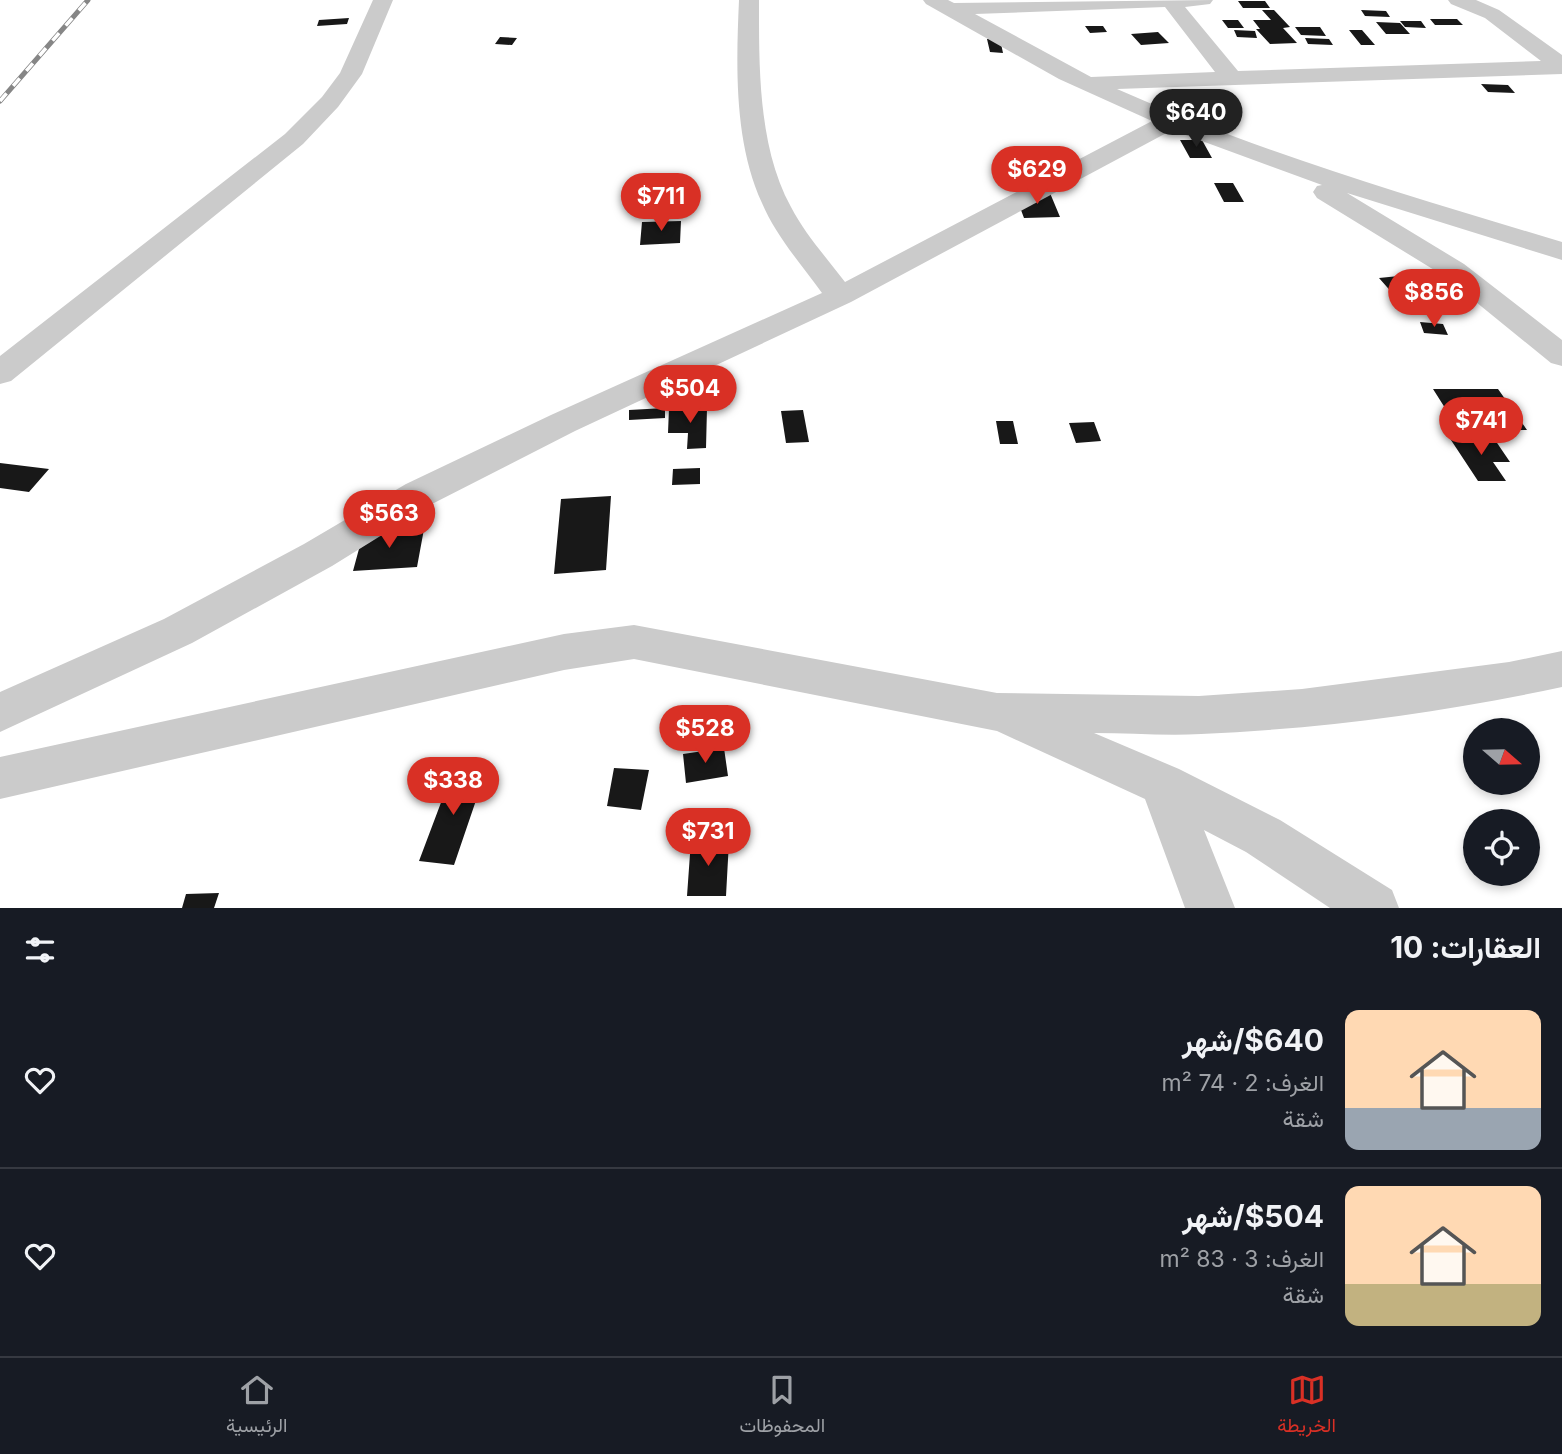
<!DOCTYPE html>
<html lang="ar">
<head>
<meta charset="utf-8">
<style>
	:root { --surface:#171b24; --page:#242831; --text:#f1f3f6; --muted:#9ea1a6; --line:#363941; --accent:#d93025 }
	body { margin:0; font-family:Inter,Vazirmatn,sans-serif; background:var(--page); color:var(--text); direction:rtl; height:100vh; display:flex; flex-direction:column; font-size:26px; white-space:nowrap }
	* { box-sizing:border-box; margin:0 }
	p { font-size:23px; color:var(--muted) }
	.icon { flex:none; width:38px; height:38px; fill:none; stroke:currentColor; stroke-width:2; stroke-linecap:round; stroke-linejoin:round }
	.map { position:relative; height:908px; overflow:hidden; direction:ltr }
	.drawer { display:flex; flex-direction:column; background:var(--surface); flex:1 }
	.drawer>* { flex:none }
	.needle { width:46px; rotate:110deg }
	.controls { position:absolute; left:1463px; top:718px; display:grid; gap:14px }
	.controls a { display:grid; place-items:center; width:77px; height:77px; border-radius:50%; background:var(--surface); box-shadow:0 4px 10px #0003; font-size:35px }
	.price { position:absolute; translate:-50% -60px; padding:0 16px; border-radius:24px; background:var(--accent); color:#fff; font-size:23px; line-height:46px; filter:drop-shadow(0 2px 4px #0008) }
	.price::after { content:''; position:absolute; left:50%; top:42px; width:21px; height:16px; margin-left:-10px; background:inherit; clip-path:polygon(0 0,100% 0,50% 100%) }
	.price.selected { background:#222; color:#fff }
	ul { padding:0; list-style:none }
	li { display:flex; align-items:center; gap:21px; height:175px; padding:0 21px }
	li+li { border-top:2px solid var(--line) }
	li span { display:grid; place-items:center; flex:none; width:196px; height:140px; border-radius:14px; color:#555 }
	li>.icon { margin-inline-start:auto }
	span .icon { width:84px; height:84px; fill:#fffc; stroke-width:1 }
	li b { font-size:30px }
	h2 { display:flex; justify-content:space-between; align-items:center; height:84px; padding:0 21px; font-size:30px }
	.menu { display:flex; justify-content:space-around; align-items:center; height:98px; border-top:2px solid var(--line); background:var(--surface); font-size:19px; color:var(--muted) }
	.menu a { display:grid; justify-items:center; gap:4px }
	.menu .selected { color:var(--accent) }
	.map>svg:first-child { display:block }
	.building { fill:#181818 }
	.lines { fill:none; stroke-linecap:round; stroke-linejoin:round }
	.street { fill:#cbcbcb; fill-rule:evenodd }
	.rail-casing { stroke:#868686; stroke-width:5 }
	.rail { stroke:#fff; stroke-width:3.5; stroke-dasharray:10; stroke-linecap:butt }
</style>
</head>
<body>
<div class="map">
<svg width="1562" height="908" viewBox="0 0 1562 908">
	<rect width="100%" height="100%" fill="#fff"/>
	<!-- building -->
	<path class="building" d="M1238,1H1265L1270,8H1243Z
		M1262,10H1274L1290,27L1283,28L1297,43L1270,44L1256,29H1260L1253,20H1271Z
		M1361,10L1386,11L1390,17L1365,16Z
		M349,18L347,24L317,26L319,20Z
		M1430,19H1457L1463,25H1435Z
		M1222,20H1238L1244,28H1228Z
		M1400,21H1421L1426,28L1405,27Z
		M1376,22L1400,23L1410,34H1386Z
		M1085,26H1103L1107,32L1090,33Z
		M1295,27H1320L1326,36L1301,35Z
		M1234,30L1255,31L1257,38L1237,37Z
		M1349,30H1362L1375,45H1361Z
		M1158,32L1169,43L1141,45L1131,34Z
		M500,37L517,38L512,45L495,44Z
		M1305,38L1329,39L1333,45L1308,44Z
		M987,39H1000L1003,53L990,52Z
		M1481,84L1508,85L1515,93L1488,92Z
		M1180,140H1202L1212,158H1190Z
		M1214,183H1233L1244,202H1224Z
		M1050,193L1060,217L1024,218L1015,194Z
		M681,221L680,243L640,245L642,222Z
		M1399,276L1414,294L1394,295L1379,278Z
		M1420,322L1443,324L1448,335L1424,333Z
		M1433,389H1498L1527,430H1459Z
		M665,408V418L629,420V410Z
		M669,408H707L706,448L687,449L688,433H668Z
		M803,410L809,442L786,443L781,411Z
		M996,421H1013L1018,444H1000Z
		M1094,422L1101,441L1076,443L1069,423Z
		M1449,437H1493L1510,462H1493L1506,481H1478Z
		M0,463L49,469L29,492L0,488Z
		M700,468V484L672,485L673,469Z
		M611,496L606,570L554,574L561,499Z
		M424,529L417,567L353,571L363,534Z
		M724,748L728,776L686,783L683,754Z
		M454,768L486,771L454,865L419,861Z
		M614,768L649,770L641,810L607,806Z
		M691,840L729,841L726,896H687Z
		M219,893L214,908H182L186,894Z"/>
	<g class="lines">
		<!-- street -->
		<path class="street" d="M373,0H393L362,74L338,107L303,144L11,381L0,384V356L285,134L322,97L340,73Z
			M739,0H759C759,67 758,147 791,207C805,234 826,257 845,282L1152,121L1059,79L926,4L923,0H948L954,3L1213,0L1210,4L1185,7L1238,71L1541,61L1485,18L1451,4L1448,0H1476L1499,10L1562,55V74L1117,89C1261,153 1412,197 1562,242V260L1347,193L1464,264L1562,340V366L1551,363L1444,276L1317,198L1313,192L1317,186L1322,185L1172,130L851,302L575,431L432,504L332,566L192,643L0,732V692L164,619L304,544L406,484L551,415L822,293C801,264 776,236 762,203C734,142 736,66 739,0ZM1165,7L1215,72L1091,77L975,14Z
			M634,625L997,693L1199,696L1302,689L1509,662L1562,651V687C1445,712 1321,729 1201,734C1166,736 1130,733 1094,733L1179,769L1280,820L1392,890L1399,908H1330L1246,852L1204,830L1235,908H1185L1145,799L997,731L634,659L564,670L0,799V757L564,634Z"/>
		<!-- rail casing -->
		<g class="rail-casing">
			<path id="rail" d="M0,101L88,0"/>
		</g>
		<!-- rail -->
		<use href="#rail" class="rail"/>
	</g>
</svg>
<div class="controls">
<a><svg class="needle" viewBox="-14 -14 28 28"><path d="M0-13l5 13h-10z" fill="#e53935"/><path d="M0 13l5-13h-10z" fill="#9ea1a6"/></svg></a>
<a><svg class="icon" aria-label="locate" viewBox="0 0 24 24"><circle cx="12" cy="12" r="6"/><path d="M12 2v4M12 18v4M2 12h4M18 12h4"/></svg></a>
</div>
<b class="price selected" style="left:1196px;top:149px">$640</b>
<b class="price" style="left:1037px;top:206px">$629</b>
<b class="price" style="left:661px;top:233px">$711</b>
<b class="price" style="left:1434px;top:329px">$856</b>
<b class="price" style="left:690px;top:425px">$504</b>
<b class="price" style="left:1481px;top:457px">$741</b>
<b class="price" style="left:389px;top:550px">$563</b>
<b class="price" style="left:705px;top:765px">$528</b>
<b class="price" style="left:453px;top:817px">$338</b>
<b class="price" style="left:708px;top:868px">$731</b>
</div>
<section class="drawer">
<h2>العقارات: 10<svg class="icon" aria-label="filters" viewBox="0 0 24 24"><path d="M4 7h16M4 17h16"/><circle cx="9" cy="7" r="2"/><circle cx="15" cy="17" r="2"/></svg></h2>
<ul>
<li><span style="background:linear-gradient(#ffd9b3 70%,#9aa5b1 0)"><svg class="icon" aria-label="home" viewBox="0 0 24 24"><path d="M3 11l9-7 9 7M6 9v11h12V9"/></svg></span><div><b>$640/شهر</b><p>الغرف: 2 · 74 m²</p><p>شقة</p></div><svg class="icon" aria-label="heart" viewBox="0 0 24 24"><path d="M12 20l-8-8c-3-5 5-10 8-4 3-6 11-1 8 4z"/></svg></li>
<li><span style="background:linear-gradient(#ffd9b3 70%,#c2b280 0)"><svg class="icon" aria-label="home" viewBox="0 0 24 24"><path d="M3 11l9-7 9 7M6 9v11h12V9"/></svg></span><div><b>$504/شهر</b><p>الغرف: 3 · 83 m²</p><p>شقة</p></div><svg class="icon" aria-label="heart" viewBox="0 0 24 24"><path d="M12 20l-8-8c-3-5 5-10 8-4 3-6 11-1 8 4z"/></svg></li>
</ul>
</section>
<nav class="menu">
<a class="selected"><svg class="icon" aria-label="map" viewBox="0 0 24 24"><path d="M3 6l6-2 6 2 6-2v14l-6 2-6-2-6 2zM9 4v14M15 6v14"/></svg>الخريطة</a>
<a><svg class="icon" aria-label="saved" viewBox="0 0 24 24"><path d="M7 4h10v16l-5-4-5 4z"/></svg>المحفوظات</a>
<a><svg class="icon" aria-label="home" viewBox="0 0 24 24"><path d="M3 11l9-7 9 7M6 9v11h12V9"/></svg>الرئيسية</a>
</nav>
</body>
</html>
